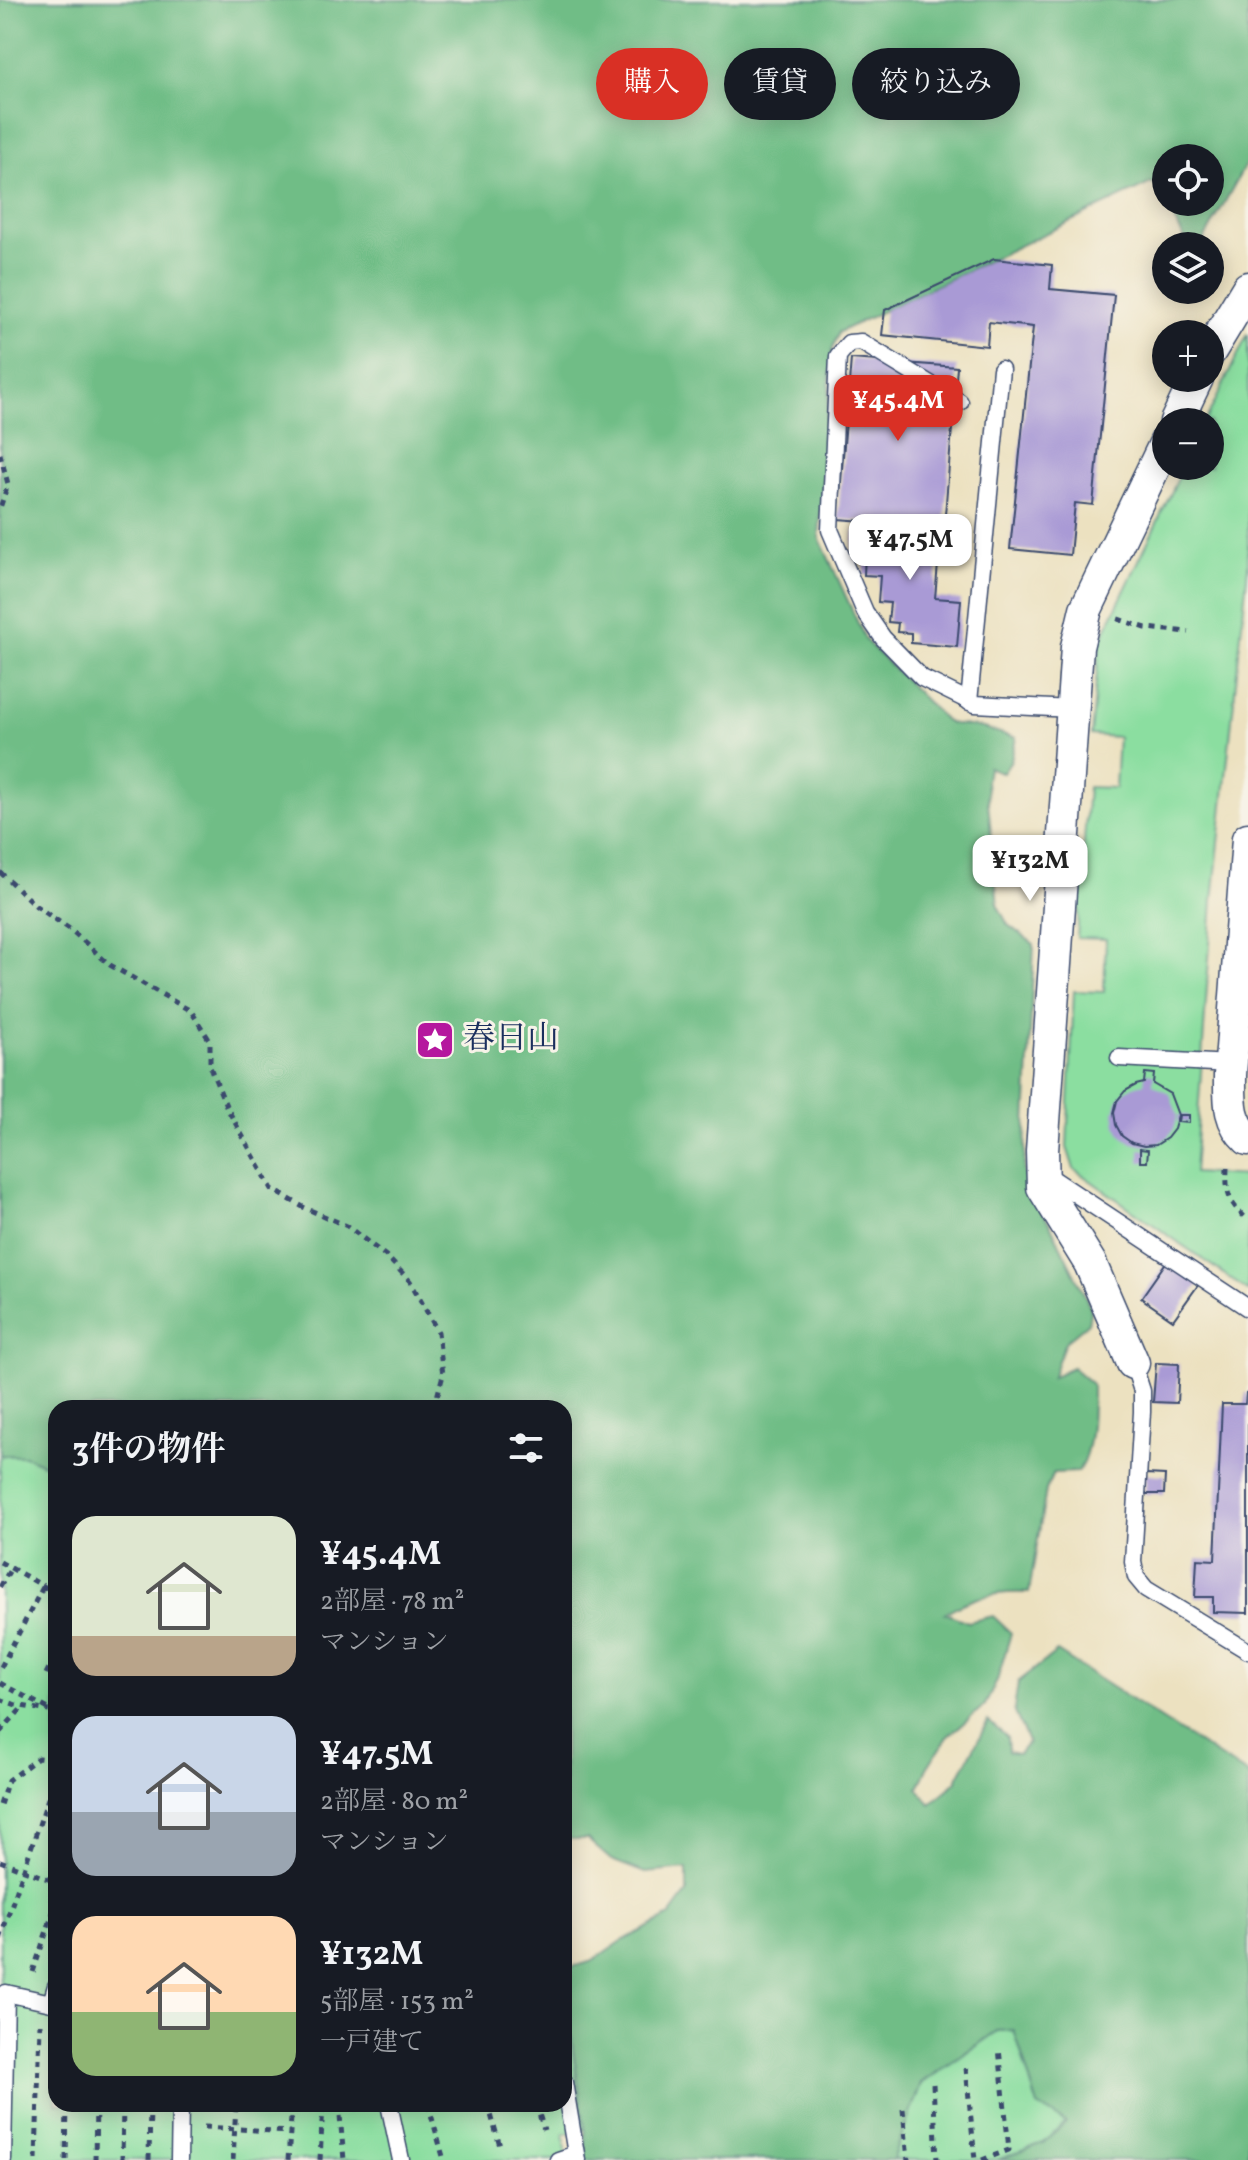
<!DOCTYPE html>
<html lang="ja">
<head>
<meta charset="utf-8">
<style>
	:root { --surface:#171b24; --page:#242831; --text:#f1f3f6; --muted:#9ea1a6; --accent:#d93025 }
	body { margin:0; font-family:Vollkorn,"Noto Serif JP",serif; background:var(--page); color:var(--text); height:100vh; display:flex; flex-direction:column; font-size:30px; white-space:nowrap }
	* { box-sizing:border-box; margin:0 }
	p { font-size:26px; color:var(--muted) }
	.icon { flex:none; width:44px; height:44px; fill:none; stroke:currentColor; stroke-width:2; stroke-linecap:round; stroke-linejoin:round }
	.map { position:relative; flex:1; overflow:hidden }
	.drawer { position:absolute; left:48px; top:1400px; width:524px; height:712px; display:flex; flex-direction:column; background:var(--surface); border-radius:24px; box-shadow:0 4px 20px #0003 }
	.drawer>* { flex:none }
	.guide { position:absolute; left:596px; top:48px; width:532px; height:72px; display:flex; gap:16px }
	.buttons { position:absolute; left:1152px; top:144px; display:grid; gap:16px }
	.buttons a { display:grid; place-items:center; width:72px; height:72px; border-radius:50%; background:var(--surface); box-shadow:0 4px 20px #0003; font-size:40px }
	.price { position:absolute; translate:-50% -68px; padding:0 18px; border-radius:16px; background:#fff; color:#222; font-size:26px; line-height:52px; filter:drop-shadow(0 2px 4px #0008) }
	.price::after { content:''; position:absolute; left:50%; top:48px; width:24px; height:18px; margin-left:-12px; background:inherit; clip-path:polygon(0 0,100% 0,50% 100%) }
	.price.selected { background:var(--accent); color:#fff }
	ul { padding:0; list-style:none }
	li { display:flex; align-items:center; gap:24px; height:200px; padding:0 24px }
	li span { display:grid; place-items:center; flex:none; width:224px; height:160px; border-radius:24px; color:#555 }
	li>.icon { margin-inline-start:auto }
	span .icon { width:96px; height:96px; fill:#fffc; stroke-width:1 }
	li b { font-size:34px }
	h2 { display:flex; justify-content:space-between; align-items:center; height:96px; padding:0 24px; font-size:34px }
	.pill { padding:0 28px; border-radius:36px; background:var(--surface); box-shadow:0 4px 20px #0003; font-size:28px; line-height:72px }
	.pill.selected { background:var(--accent); color:#fff }
	.map>svg:first-child { display:block }
	.green { fill:#8bdea0; stroke:#53867f; stroke-width:2 }
	.forest { fill:#70bd86; stroke:#467672; stroke-width:2; fill-rule:evenodd }
	.building { fill:#a99ad5 }
	.lines { fill:none; stroke-linecap:round; stroke-linejoin:round }
	.lane-casing { stroke:#3a4a6d; stroke-width:19 }
	.street-casing { stroke:#3a4a6d; stroke-width:35 }
	.path { stroke:#3a4a6d; stroke-width:5; stroke-dasharray:6 6; stroke-linecap:butt }
	.lane { stroke:#fff; stroke-width:16 }
	.street { stroke:#fff; stroke-width:32 }
	.labels { text-anchor:middle; dominant-baseline:central; stroke-width:6; stroke-linejoin:round; paint-order:stroke }
	.poi-label { font-size:32px; fill:#1b2f5e; stroke:#f7f3e8; text-anchor:start }
</style>
</head>
<body>
<div class="map">
<svg width="1248" height="2160" viewBox="0 0 1248 2160">
	<rect width="100%" height="100%" fill="#f7f3e8"/>
	<filter id="ink" filterUnits="userSpaceOnUse"><feTurbulence type="fractalNoise" baseFrequency=".0125" numOctaves="2"/><feDisplacementMap in="SourceGraphic" scale="16" xChannelSelector="R" yChannelSelector="G"/><feConvolveMatrix kernelMatrix="1 2 1 2 8 2 1 2 1" color-interpolation-filters="sRGB"/></filter>
	<filter id="wash" filterUnits="userSpaceOnUse"><feTurbulence type="fractalNoise" baseFrequency=".006" numOctaves="4" result="noise"/><feDisplacementMap in="SourceGraphic" scale="32" xChannelSelector="R" yChannelSelector="G"/><feGaussianBlur stdDeviation="1.8" result="paint"/><feColorMatrix in="noise" values="0 0 0 0 0 0 0 0 0 0 0 0 0 0 0 0 0 1.4 0 .05"/><feComposite in="paint" operator="in"/></filter>
	<g filter="url(#wash)">
		<rect width="100%" height="100%" fill="#ece1c0"/>
		<!-- green -->
		<path class="green" d="M1248,334V567L1213,900L1194,1173L1248,1176V1291L1074,1169L1067,1147L1074,991L1104,992L1106,939L1077,938L1088,787L1115,788L1118,737L1091,735L1100,642L1184,466H1210V422H1205Z
			M0,1455L25,1456L56,1469V2104H564V1991L585,2129L564,2134L567,2160H0Z
			M1014,2030L1038,2105L1066,2123L1043,2143L998,2160H893L921,2084L998,2031Z"/>
		<!-- forest -->
		<path class="forest" d="M0,0H1248V160L1201,245L1189,246L1153,182L839,332L832,350L819,537L866,641L948,723L983,728L1016,738L1011,760L1003,773L988,767L986,781L998,906L1008,925L1034,944L1024,1172L1033,1198L1050,1224L1091,1308L1088,1323L1065,1342L1052,1377L1072,1367L1092,1384C1092,1414 1093,1446 1078,1472L1053,1473L1046,1490L1029,1593C998,1591 971,1596 945,1613L968,1622L993,1616L1011,1633L997,1681L985,1705L947,1737L927,1768L918,1788L930,1804L956,1782L988,1721L1007,1737L1008,1752L1018,1754L1028,1742L1014,1710L1018,1682L1057,1652L1248,1775V2160H998L1043,2143L1066,2123L1038,2106L1014,2030L997,2031L921,2083L893,2160H586L585,2129L564,1991L568,1968L593,1961L622,1941L670,1916L687,1893V1869L645,1873L611,1860L587,1839H564V1408H56V1469L25,1456L0,1455ZM1166,158H1210V202H1166Z"/>
		<g id="blocks">
			<!-- building -->
			<path class="building" d="M994,259L1052,265L1050,289L1114,295L1093,505L1075,503L1070,555L1010,549L1033,327L989,322L987,346L882,335L885,310Z
				M851,359L957,367L944,527L838,519Z
				M867,525L941,530L935,598L961,600L957,647L911,643V633L897,632L898,623L888,622L890,603L878,602L880,576L864,575L865,553L852,552L854,530L867,532Z
				M1145,1073L1154,1074L1153,1084L1170,1094L1178,1115L1174,1129L1167,1138L1156,1145L1144,1146L1132,1143L1122,1136L1116,1125L1114,1113L1117,1101L1125,1091L1136,1085L1144,1083Z
				M1179,1115H1189V1123L1178,1122Z
				M1140,1149L1148,1150L1147,1162H1140Z
				M1174,1251L1206,1274L1173,1320L1141,1298Z
				M1156,1363L1179,1364L1177,1403L1153,1402Z
				M1246,1393H1248V1613L1213,1612V1597H1195L1197,1559L1215,1560L1222,1404H1245Z
				M1146,1474L1165,1475L1164,1494H1145Z"/>
		</g>
	</g>
	<g filter="url(#ink)">
		<use href="#blocks" fill-opacity="0" stroke="#3a4a6d" stroke-width="2"/>
		<g class="lines">
			<!-- lane casing -->
			<g class="lane-casing">
				<path id="lane" d="M960,402L861,342L849,343L838,356L830,530L865,612L883,638L922,678L975,704L1072,709
					M969,702L1001,369
					M1119,1058L1231,1064
					M1044,1173L1248,1308
					M1133,1363L1142,1391V1412L1133,1562L1136,1577L1146,1589L1248,1651
					M51,2003L56,1986
					M564,2082L577,2160
					M389,2104L401,2160
					M3,2160L6,1993L56,2004
					M179,2160L180,2104
					M558,2160L576,2154"/>
			</g>
			<!-- street casing -->
			<g class="street-casing">
				<path id="street" d="M1210,351L1248,288
					M1176,422L1197,378
					M1248,839L1230,1075C1230,1100 1228,1121 1248,1139
					M1133,1363L1090,1263L1043,1187L1042,1151L1077,647L1086,609L1166,442"/>
			</g>
			<!-- path -->
			<path class="path" d="M0,454L8,484L0,508
				M1118,619L1146,628L1189,632
				M0,872L36,906L71,930L110,965L191,1011L210,1041V1067L227,1108L272,1189L303,1207L347,1226L386,1256L410,1281L438,1332L443,1375L434,1408
				M1227,1168C1226,1194 1228,1202 1248,1220
				M0,1562L56,1593
				M0,1587L11,1568
				M1,1667L43,1587
				M46,1674L56,1654
				M0,1683L56,1713
				M0,1699L16,1705L49,1711
				M0,1732L23,1707
				M0,1805L8,1780L38,1758L56,1760
				M0,1861L56,1882
				M0,1939L56,1775
				M33,1972L56,1904
				M966,2068L975,2160
				M933,2084L937,2160
				M339,2104L344,2160
				M428,2104L444,2160
				M488,2104L501,2150
				M536,2104L544,2130
				M903,2109L908,2160
				M204,2127L290,2132
				M36,2160L40,2024
				M66,2160L67,2104
				M95,2160L96,2104
				M122,2160L123,2104
				M149,2160L150,2104
				M233,2160L236,2104
				M288,2160L292,2104
				M320,2160L323,2104
				M982,2160L1009,2150L999,2048"/>
			<!-- lane -->
			<use href="#lane" class="lane"/>
			<!-- street -->
			<use href="#street" class="street"/>
		</g>
	</g>
	<!-- icons -->
	<defs>
		<g id="sight-square" transform="scale(2)"><rect x="-9" y="-9" width="18" height="18" rx="4" fill="#b5179e" stroke="#f7f3e8"/><path d="M0-6L1.8-2.2L6-1.7L2.9 1.2L3.7 5.4L0 3.3L-3.7 5.4L-2.9 1.2L-6-1.7L-1.8-2.2Z" fill="#fff"/></g>
	</defs>
	<g fill-rule="evenodd">
		<use href="#sight-square" x="435" y="1040"/>
	</g>
	<g class="labels">
		<!-- poi labels -->
		<g class="poi-label">
			<text x="463" y="1040">春日山</text>
		</g>
	</g>
</svg>
<div class="buttons">
<a><svg class="icon" aria-label="locate" viewBox="0 0 24 24"><circle cx="12" cy="12" r="6"/><path d="M12 2v4M12 18v4M2 12h4M18 12h4"/></svg></a>
<a><svg class="icon" aria-label="layers" viewBox="0 0 24 24"><path d="M12 4l9 5-9 5-9-5zM3 14l9 5 9-5"/></svg></a>
<a>+</a>
<a>−</a>
</div>
<b class="price selected" style="left:898px;top:443px">¥45.4M</b>
<b class="price" style="left:910px;top:582px">¥47.5M</b>
<b class="price" style="left:1030px;top:903px">¥132M</b>
<div class="guide">
<a class="pill selected">購入</a>
<a class="pill">賃貸</a>
<a class="pill">絞り込み</a>
</div>
<section class="drawer">
<h2>3件の物件<svg class="icon" aria-label="filters" viewBox="0 0 24 24"><path d="M4 7h16M4 17h16"/><circle cx="9" cy="7" r="2"/><circle cx="15" cy="17" r="2"/></svg></h2>
<ul>
<li><span style="background:linear-gradient(#dfe7d0 75%,#b9a48a 0)"><svg class="icon" aria-label="home" viewBox="0 0 24 24"><path d="M3 11l9-7 9 7M6 9v11h12V9"/></svg></span><div><b>¥45.4M</b><p>2部屋 · 78 m²</p><p>マンション</p></div></li>
<li><span style="background:linear-gradient(#c9d6e8 60%,#9aa5b1 0)"><svg class="icon" aria-label="home" viewBox="0 0 24 24"><path d="M3 11l9-7 9 7M6 9v11h12V9"/></svg></span><div><b>¥47.5M</b><p>2部屋 · 80 m²</p><p>マンション</p></div></li>
<li><span style="background:linear-gradient(#ffd9b3 60%,#8fb573 0)"><svg class="icon" aria-label="home" viewBox="0 0 24 24"><path d="M3 11l9-7 9 7M6 9v11h12V9"/></svg></span><div><b>¥132M</b><p>5部屋 · 153 m²</p><p>一戸建て</p></div></li>
</ul>
</section>
</div>
</body>
</html>
